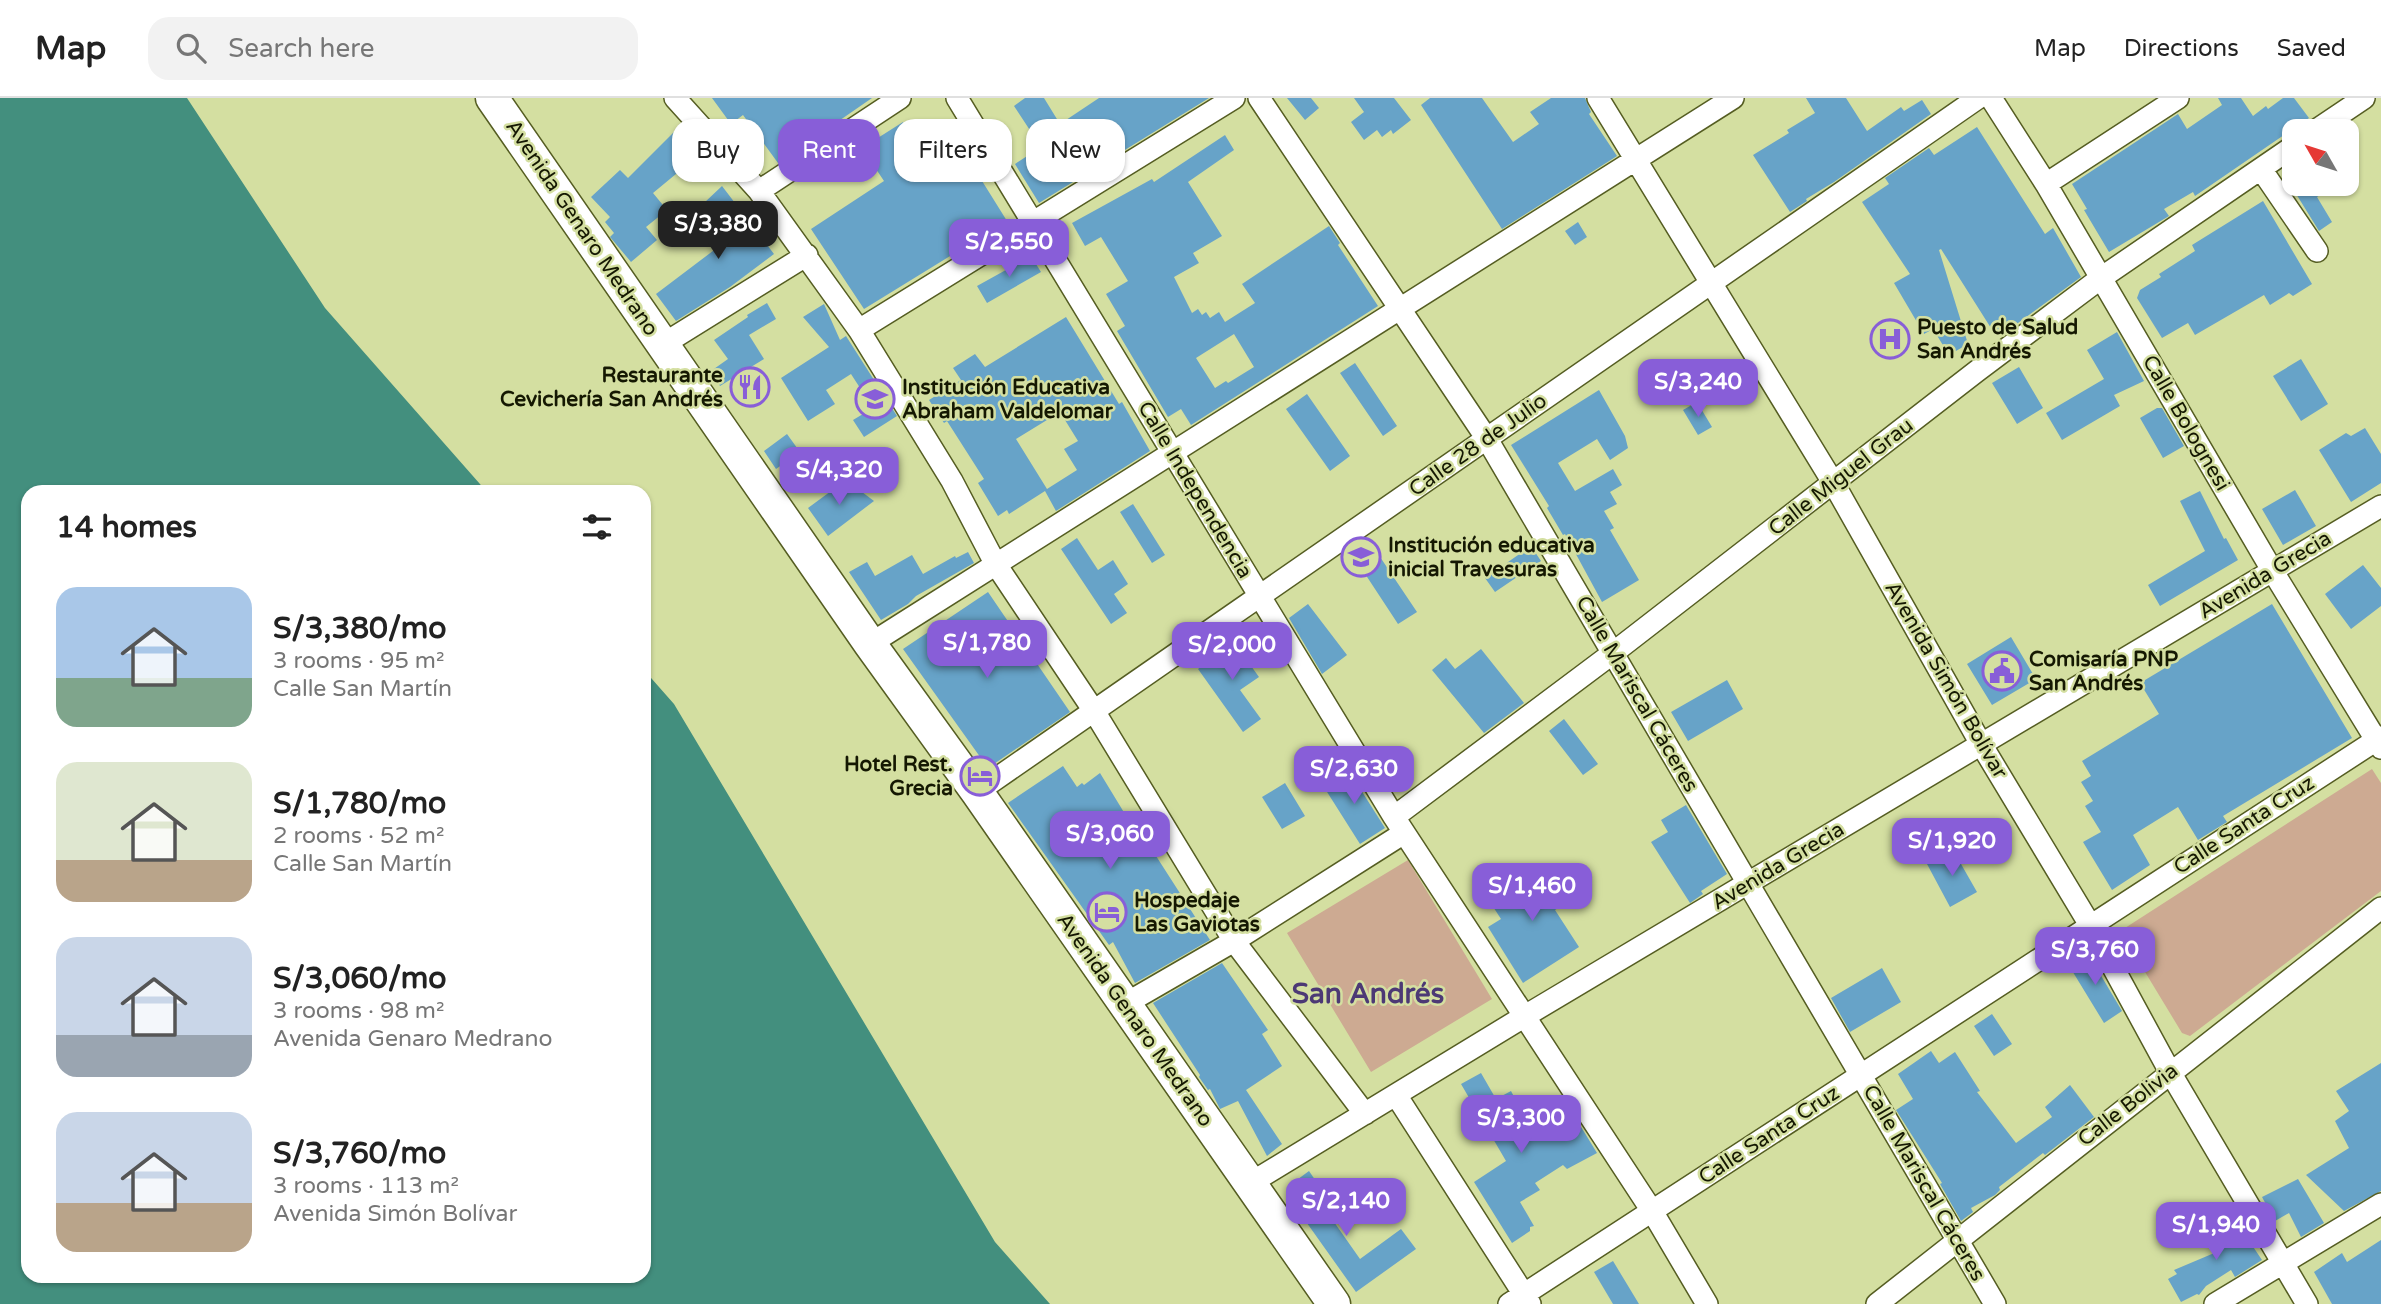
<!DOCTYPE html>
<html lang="en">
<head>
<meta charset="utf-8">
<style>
	:root { --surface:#fff; --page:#f2f2f2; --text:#222; --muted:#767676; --line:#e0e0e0; --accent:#885ed8 }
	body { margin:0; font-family:"Varela Round",sans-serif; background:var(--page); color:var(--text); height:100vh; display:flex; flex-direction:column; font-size:26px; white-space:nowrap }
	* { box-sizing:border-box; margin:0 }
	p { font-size:23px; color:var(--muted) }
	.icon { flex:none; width:38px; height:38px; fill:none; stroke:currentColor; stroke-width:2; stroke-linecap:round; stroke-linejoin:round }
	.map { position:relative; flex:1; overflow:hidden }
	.details { position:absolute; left:21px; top:387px; width:630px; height:798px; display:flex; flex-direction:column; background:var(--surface); border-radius:21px; box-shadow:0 2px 5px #0004 }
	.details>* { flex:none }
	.hud { position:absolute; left:672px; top:21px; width:665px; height:63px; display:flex; gap:14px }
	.needle { width:46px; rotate:309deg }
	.controls { position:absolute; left:2282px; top:21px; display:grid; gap:14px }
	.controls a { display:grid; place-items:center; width:77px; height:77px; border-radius:14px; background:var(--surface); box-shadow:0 2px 5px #0004; font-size:35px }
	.price { position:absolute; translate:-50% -60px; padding:0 16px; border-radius:14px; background:var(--accent); color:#fff; font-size:23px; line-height:46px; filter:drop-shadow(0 2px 4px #0008) }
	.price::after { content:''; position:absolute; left:50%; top:42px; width:21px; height:16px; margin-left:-10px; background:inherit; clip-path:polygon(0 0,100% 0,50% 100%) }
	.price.selected { background:#222; color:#fff }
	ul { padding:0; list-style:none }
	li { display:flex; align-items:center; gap:21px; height:175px; padding:0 35px }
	li span { display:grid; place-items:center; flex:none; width:196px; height:140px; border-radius:21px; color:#555 }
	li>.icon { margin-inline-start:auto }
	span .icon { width:84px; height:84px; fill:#fffc; stroke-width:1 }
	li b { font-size:30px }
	h2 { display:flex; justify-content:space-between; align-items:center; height:84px; padding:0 35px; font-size:30px }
	.tag { padding:0 24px; border-radius:21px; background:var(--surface); box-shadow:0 2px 5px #0004; font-size:24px; line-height:63px }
	.tag.selected { background:var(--accent); color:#fff }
	header { display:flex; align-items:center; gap:42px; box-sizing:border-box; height:98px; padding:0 35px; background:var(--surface); border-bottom:2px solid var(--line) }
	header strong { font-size:33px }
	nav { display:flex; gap:38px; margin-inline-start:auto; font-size:24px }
	.search { width:490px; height:63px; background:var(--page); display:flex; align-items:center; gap:18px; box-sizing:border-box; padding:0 24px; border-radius:21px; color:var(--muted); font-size:26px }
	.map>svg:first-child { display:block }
	.green { fill:#cdaa92 }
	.water { fill:#438f7e }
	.building { fill:#67a3c8; fill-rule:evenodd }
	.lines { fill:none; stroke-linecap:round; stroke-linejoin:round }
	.minor-casing { stroke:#555d22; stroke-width:24 }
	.primary-casing { stroke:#555d22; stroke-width:35 }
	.minor { stroke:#fff; stroke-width:21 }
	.primary { stroke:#fff; stroke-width:32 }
	.labels { text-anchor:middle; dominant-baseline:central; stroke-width:5; stroke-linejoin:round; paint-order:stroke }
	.street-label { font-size:21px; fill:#151802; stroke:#d4dfa1 }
	.poi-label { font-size:21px; font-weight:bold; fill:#151802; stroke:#d4dfa1; text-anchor:start }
	.district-label { font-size:28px; font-weight:bold; fill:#4c3975; stroke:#d4dfa1 }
</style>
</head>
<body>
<header>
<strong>Map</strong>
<div class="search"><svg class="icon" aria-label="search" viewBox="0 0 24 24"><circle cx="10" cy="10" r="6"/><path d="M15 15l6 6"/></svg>Search here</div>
<nav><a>Map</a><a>Directions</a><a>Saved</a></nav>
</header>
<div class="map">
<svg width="2381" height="1206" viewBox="0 0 2381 1206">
	<rect width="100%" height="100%" fill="#d4dfa1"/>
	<!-- green -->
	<path class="green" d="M2372,671L2381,685V793L2190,938L2182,935L2122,836L2125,830Z
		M1408,762L1492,901L1371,974L1287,835Z"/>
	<!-- water -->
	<path class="water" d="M0,0H187L325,210L487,394H28V1178H644V572L674,606L995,1144L1050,1206H0Z"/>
	<!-- building -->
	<path class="building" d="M712,0H872L778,65L743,17L731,26Z
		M1025,0H1044L1060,26L1099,0H1209L1039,105L1015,66L1041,49L1014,8Z
		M1287,0H1311L1319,10L1305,22Z
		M1354,0H1394L1411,22L1393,36L1391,32L1382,39L1377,32L1364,42L1351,24L1364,14Z
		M1430,0H1482L1513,44L1539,26L1530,14L1551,0H1585L1591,14L1589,16L1617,58L1502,131L1421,7Z
		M1806,0H1846L1867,33L1901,9L1904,13L1922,2L1931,16L1834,84L1806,101L1807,103L1790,114L1753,57L1789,35L1787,32L1815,15Z
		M2218,0H2241L2253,18L2266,8L2268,11L2283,0H2294L2309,20L2195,98L2193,94L2164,111L2169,118L2109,154L2084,112L2087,111L2072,86L2178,16L2187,31L2222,7Z
		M903,24L925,57L954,38L1007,123L864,211L811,131L884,83L862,50Z
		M1977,29L2045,136L2053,130L2081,179L2018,225L1996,238L1941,151L1939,152L1968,246L1949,257L1933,231L1924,236L1894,185L1910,176L1862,104L1889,86L1885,80L1929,50L1934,57Z
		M675,33L699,57L653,95L667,112L646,129L657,142L631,164L610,139L614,135L605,124L610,119L591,99L620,72L628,80Z
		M1225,37L1234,52L1188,84L1222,138L1193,155L1199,165L1174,179L1192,215L1198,211L1202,217L1206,214L1210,220L1219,214L1225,224L1255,205L1242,186L1329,128L1340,145L1338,147L1378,208L1191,327L1181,311L1168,319L1117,233L1125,228L1106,196L1128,183L1101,139L1085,148L1072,125L1152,81L1154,84ZM1234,236L1254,269L1228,285L1226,283L1215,290L1196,260Z
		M2290,86H2336L2317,99L2332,124L2319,133Z
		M722,88L774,156L730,189L676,223L656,196L734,137L704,105Z
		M2263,103L2312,186L2293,198L2289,195L2270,207L2264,197L2195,237L2188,225L2162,240L2137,200L2140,192L2161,179L2159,176L2195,153L2192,147Z
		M1578,124L1587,139L1575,147L1565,133Z
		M1031,158L1041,174L987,205L977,188Z
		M767,205L776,221L749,237L764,261L720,288L711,273L728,261L714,242L748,219L747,217Z
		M824,206L840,242L846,238L897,318L864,339L853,322L873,310L851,276L826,292L835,306L808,323L781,280L829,249L803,219Z
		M1066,219L1119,306L1122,304L1150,353L1056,413L1045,393L1009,416L1007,412L998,418L978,385L984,381L947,323L944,325L929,302L961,282L953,270L975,256L985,269ZM1060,314L1078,343L1064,351L1077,372L1047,391L1016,341Z
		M2117,234L2144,283L2114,297L2120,308L2062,342L2046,315L2104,281L2087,252Z
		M2301,261L2328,306L2301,323L2273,278Z
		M1355,265L1397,328L1383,338L1340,275Z
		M2019,269L2043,310L2017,326L1992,285Z
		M1599,292L1625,338L1628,350L1610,362L1597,341L1558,365L1575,393L1613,371L1622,387L1610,394L1617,406L1604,413L1614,430L1610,432L1639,482L1602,504L1565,436L1563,437L1547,410L1549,408L1511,347Z
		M1307,296L1350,358L1330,373L1286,311Z
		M1697,304L1712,329L1698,337L1683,312Z
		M2157,310H2162L2184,348L2163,360L2140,320Z
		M2365,330L2381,356V385L2351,404L2319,352L2346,335L2351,338Z
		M787,336L800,354L776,371L764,353Z
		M846,382L874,403L828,438L808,410Z
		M2295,392L2316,428L2283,447L2262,411Z
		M2200,393L2224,441L2226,440L2238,462L2160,508L2148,487L2205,453L2180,403Z
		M1133,406L1165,457L1152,465L1120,414Z
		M1077,440L1098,472L1113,462L1128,486L1114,496L1127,515L1111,526L1061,451Z
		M1370,444L1417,514L1398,526L1352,456Z
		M1531,448L1541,463L1495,494L1485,480Z
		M968,454L974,465L916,498L908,506L881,522L849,474L867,464L875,478L912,457L923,476L955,458L956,460Z
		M2363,467L2381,490V508L2351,531L2325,496Z
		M988,494L1070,614L988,670L903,551Z
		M1308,506L1347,557L1322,576L1289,520Z
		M2272,506L2352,640L2223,718L2227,724L2198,742L2178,709L2133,737L2150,767L2112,792L2083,744L2101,734L2085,708L2093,703L2081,684L2091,678L2082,663L2159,616L2140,585Z
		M1228,536L1259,579L1240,592L1261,621L1243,634L1198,571L1221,554L1215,545Z
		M2011,539L2036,581L1992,607L1967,566Z
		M1481,551L1524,605L1484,635L1432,572L1446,560L1455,571Z
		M1727,582L1743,611L1688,643L1671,614Z
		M1564,621L1598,666L1583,677L1549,633Z
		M1063,668L1077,689L1082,685L1084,687L1100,675L1128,721L1133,717L1151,745L1149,747L1210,842L1135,885L1113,844L1109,847L1008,705Z
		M1347,670L1385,730L1360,746L1322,686Z
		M1285,685L1305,718L1282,731L1262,699Z
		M1686,707L1727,776L1701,793L1703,796L1690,805L1651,744L1668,734L1661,722Z
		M1953,752L1977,794L1950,809L1927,766Z
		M1545,765L1559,787L1562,784L1572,801L1555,812L1579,849L1523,885L1488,829L1501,821L1488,801Z
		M2087,854L2122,913L2104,925L2068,866Z
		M1222,865L1268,932L1262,936L1282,968L1246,992L1282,1046L1267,1058L1238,1003L1220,1011L1210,991L1208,992L1199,979L1200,977L1153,905Z
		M1882,870L1901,904L1850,934L1831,900Z
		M1992,916L2012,946L1994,958L1974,928Z
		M1931,953L1939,965L1955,954L1980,993L1977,994L2016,1045L2052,1019L2045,1009L2070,987L2094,1019L2045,1057L2043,1055L1999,1089L2000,1092L1995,1097L1971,1110L1973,1114L1961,1123L1940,1086L1942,1085L1896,1012L1913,1001L1898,976Z
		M2381,965V1093L2344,1113L2306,1077L2349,1050L2335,1023L2349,1013L2336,993Z
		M1481,975L1496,1001L1511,993L1536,1041L1575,1019L1597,1055L1567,1071L1563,1067L1535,1085L1540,1092L1520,1104L1534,1128L1530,1129V1133L1512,1145L1474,1084L1506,1063L1461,986Z
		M1309,1073L1320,1089L1313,1094L1360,1161L1401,1131L1416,1151L1356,1194L1287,1097L1290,1087Z
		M2298,1081L2324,1125L2301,1139L2289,1115L2275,1123L2262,1099Z
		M2235,1122L2262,1162L2235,1179L2231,1172L2206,1188L2199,1197L2197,1196L2181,1204L2168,1181L2177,1176L2174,1172L2219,1153L2209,1137Z
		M2381,1142V1206H2332L2314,1174L2342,1155L2347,1164Z
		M1613,1163L1639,1206H1613L1594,1174Z"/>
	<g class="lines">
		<!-- minor casing -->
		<g class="minor-casing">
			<path id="minor" d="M675,0L759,93L859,232L952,383L995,465L1094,613L1234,843L1365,1016
				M957,0L1394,719L1652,1113L1707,1206
				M1259,0L1487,341L1995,1206
				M1598,0L1834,386L1981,646L2090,827L2170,974L2307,1206
				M1991,0L2046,86L2272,472L2381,650
				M2315,33L2364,0
				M2261,71L2317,153
				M2046,86L2178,0
				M759,93L900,0
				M859,232L1234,0
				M662,247L807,157
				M870,546L1733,0
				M977,694L1978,0
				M1394,719L1613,555L1977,273L2101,180L2294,48
				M1125,906L1234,843L1404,735
				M1396,997L1530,1206
				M1249,1086L1525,918L2381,408
				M1509,1206L2381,639
				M1877,1206L2381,810
				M2215,1206L2381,1106"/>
		</g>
		<!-- primary casing -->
		<g class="primary-casing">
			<path id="primary" d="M492,0L870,546L977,694L1334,1206"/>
		</g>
		<!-- minor -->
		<use href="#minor" class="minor"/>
		<!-- primary -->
		<use href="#primary" class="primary"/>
	</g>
	<!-- icons -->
	<defs>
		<g id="hospital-ring" transform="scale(2.0125)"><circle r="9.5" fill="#d4dfa1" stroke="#885ed8" stroke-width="1.5"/><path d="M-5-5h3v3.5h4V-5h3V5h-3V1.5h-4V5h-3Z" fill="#885ed8"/></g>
		<g id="restaurant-ring" transform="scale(2.0125)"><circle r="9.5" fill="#d4dfa1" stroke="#885ed8" stroke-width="1.5"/><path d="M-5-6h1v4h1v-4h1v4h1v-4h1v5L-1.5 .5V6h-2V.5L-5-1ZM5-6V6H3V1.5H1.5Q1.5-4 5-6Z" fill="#885ed8"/></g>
		<g id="school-ring" transform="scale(2.0125)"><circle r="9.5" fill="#d4dfa1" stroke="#885ed8" stroke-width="1.5"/><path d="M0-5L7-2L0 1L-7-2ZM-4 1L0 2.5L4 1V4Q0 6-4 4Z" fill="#885ed8"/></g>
		<g id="civic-ring" transform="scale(2.0125)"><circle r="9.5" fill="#d4dfa1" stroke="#885ed8" stroke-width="1.5"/><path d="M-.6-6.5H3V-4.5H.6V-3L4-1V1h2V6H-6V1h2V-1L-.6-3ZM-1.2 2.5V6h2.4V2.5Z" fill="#885ed8"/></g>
		<g id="hotel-ring" transform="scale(2.0125)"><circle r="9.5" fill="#d4dfa1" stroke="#885ed8" stroke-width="1.5"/><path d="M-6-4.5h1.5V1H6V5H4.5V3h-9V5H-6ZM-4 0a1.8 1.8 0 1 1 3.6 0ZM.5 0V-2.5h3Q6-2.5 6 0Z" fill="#885ed8"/></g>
	</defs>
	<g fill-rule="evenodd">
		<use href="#hospital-ring" x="1890" y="241"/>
		<use href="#restaurant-ring" x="750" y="289"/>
		<use href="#school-ring" x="875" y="301"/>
		<use href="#school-ring" x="1361" y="459"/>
		<use href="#civic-ring" x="2002" y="573"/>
		<use href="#hotel-ring" x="980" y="678"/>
		<use href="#hotel-ring" x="1107" y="814"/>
	</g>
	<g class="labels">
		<!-- street labels -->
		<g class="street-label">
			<text transform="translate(582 130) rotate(56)">Avenida Genaro Medrano</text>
			<text transform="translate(2186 325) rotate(60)">Calle Bolognesi</text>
			<text transform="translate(1478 347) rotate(-35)">Calle 28 de Julio</text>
			<text transform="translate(1841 379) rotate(-38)">Calle Miguel Grau</text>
			<text transform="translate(1195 392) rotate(59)">Calle Independencia</text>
			<text transform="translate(2265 477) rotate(-31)">Avenida Grecia</text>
			<text transform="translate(1946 582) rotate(60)">Avenida Simón Bolívar</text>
			<text transform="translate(1637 596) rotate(60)">Calle Mariscal Cáceres</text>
			<text transform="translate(2244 727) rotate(-33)">Calle Santa Cruz</text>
			<text transform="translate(1778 768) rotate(-31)">Avenida Grecia</text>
			<text transform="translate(1135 922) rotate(55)">Avenida Genaro Medrano</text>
			<text transform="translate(2128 1007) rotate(-38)">Calle Bolivia</text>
			<text transform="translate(1769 1037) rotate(-33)">Calle Santa Cruz</text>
			<text transform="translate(1924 1085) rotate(60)">Calle Mariscal Cáceres</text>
		</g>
		<!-- poi labels -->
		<g class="poi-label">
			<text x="1917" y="229">Puesto de Salud<tspan x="1917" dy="24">San Andrés</tspan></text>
			<text x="723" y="277" text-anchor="end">Restaurante<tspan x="723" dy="24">Cevichería San Andrés</tspan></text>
			<text x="902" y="289">Institución Educativa<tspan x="902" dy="24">Abraham Valdelomar</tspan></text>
			<text x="1388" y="447">Institución educativa<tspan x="1388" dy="24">inicial Travesuras</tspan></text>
			<text x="2029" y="561">Comisaría PNP<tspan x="2029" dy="24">San Andrés</tspan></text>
			<text x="953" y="666" text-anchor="end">Hotel Rest.<tspan x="953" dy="24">Grecia</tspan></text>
			<text x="1134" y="802">Hospedaje<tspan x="1134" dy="24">Las Gaviotas</tspan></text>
		</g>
		<!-- district labels -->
		<g class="district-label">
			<text x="1368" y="896">San Andrés</text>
		</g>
	</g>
</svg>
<div class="controls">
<a><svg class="needle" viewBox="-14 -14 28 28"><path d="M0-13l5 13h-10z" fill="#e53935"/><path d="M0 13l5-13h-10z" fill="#767676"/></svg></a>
</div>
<b class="price selected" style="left:718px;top:163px">S/3,380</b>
<b class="price" style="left:1009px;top:181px">S/2,550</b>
<b class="price" style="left:1698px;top:321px">S/3,240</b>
<b class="price" style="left:839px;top:409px">S/4,320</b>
<b class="price" style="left:987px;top:582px">S/1,780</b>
<b class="price" style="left:1232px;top:584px">S/2,000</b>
<b class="price" style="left:1354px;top:708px">S/2,630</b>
<b class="price" style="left:1110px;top:773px">S/3,060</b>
<b class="price" style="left:1952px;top:780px">S/1,920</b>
<b class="price" style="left:1532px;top:825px">S/1,460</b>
<b class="price" style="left:2095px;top:889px">S/3,760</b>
<b class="price" style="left:1521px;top:1057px">S/3,300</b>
<b class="price" style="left:1346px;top:1140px">S/2,140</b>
<b class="price" style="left:2216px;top:1164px">S/1,940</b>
<div class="hud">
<a class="tag">Buy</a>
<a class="tag selected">Rent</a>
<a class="tag">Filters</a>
<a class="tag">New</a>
</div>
<section class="details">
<h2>14 homes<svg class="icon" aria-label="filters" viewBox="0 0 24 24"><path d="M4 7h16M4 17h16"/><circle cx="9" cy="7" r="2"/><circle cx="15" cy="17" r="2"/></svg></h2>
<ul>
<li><span style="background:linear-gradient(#a9c7e8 65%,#7fa58c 0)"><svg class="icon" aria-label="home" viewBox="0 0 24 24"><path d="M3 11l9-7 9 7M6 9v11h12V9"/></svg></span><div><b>S/3,380/mo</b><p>3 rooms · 95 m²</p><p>Calle San Martín</p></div></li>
<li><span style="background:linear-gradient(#dfe7d0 70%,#b9a48a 0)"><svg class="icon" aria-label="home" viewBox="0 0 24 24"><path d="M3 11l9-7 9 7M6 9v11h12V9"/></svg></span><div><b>S/1,780/mo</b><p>2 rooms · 52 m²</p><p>Calle San Martín</p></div></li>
<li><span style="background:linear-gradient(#c9d6e8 70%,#9aa5b1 0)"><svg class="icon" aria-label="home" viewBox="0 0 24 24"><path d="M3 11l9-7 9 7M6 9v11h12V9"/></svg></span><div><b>S/3,060/mo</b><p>3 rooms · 98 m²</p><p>Avenida Genaro Medrano</p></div></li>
<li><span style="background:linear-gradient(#c9d6e8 65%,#b9a48a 0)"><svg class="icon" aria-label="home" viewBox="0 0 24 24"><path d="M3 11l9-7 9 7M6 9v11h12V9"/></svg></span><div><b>S/3,760/mo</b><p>3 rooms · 113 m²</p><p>Avenida Simón Bolívar</p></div></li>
</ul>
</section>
</div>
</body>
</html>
